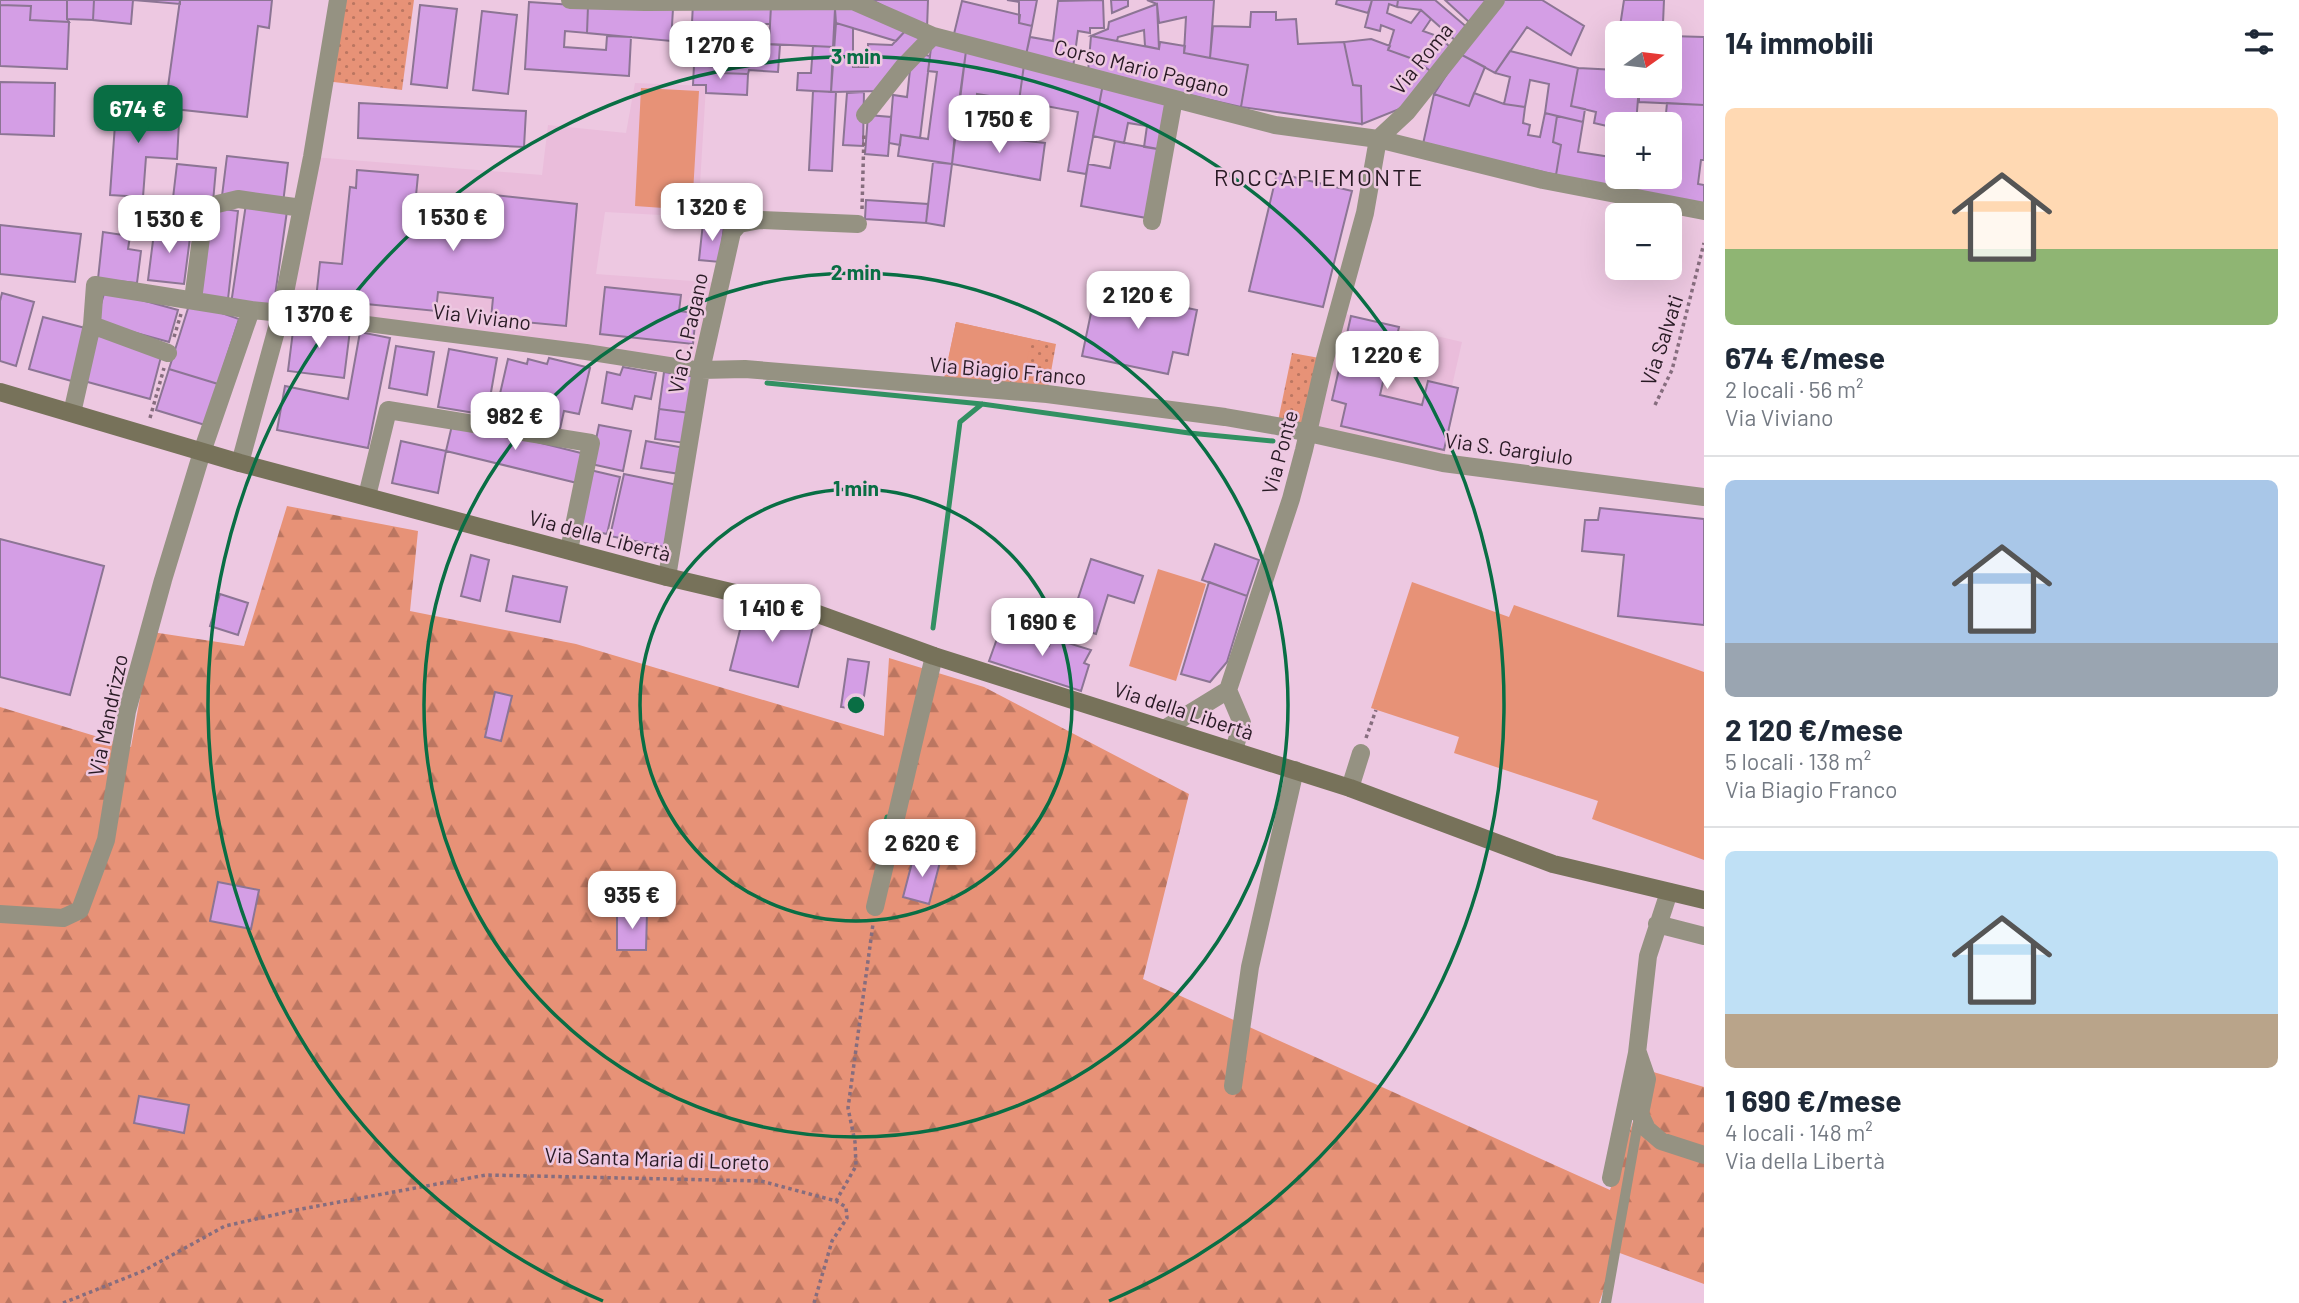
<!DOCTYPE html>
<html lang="it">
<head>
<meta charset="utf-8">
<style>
	:root { --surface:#fff; --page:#f6f6f7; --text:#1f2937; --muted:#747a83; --line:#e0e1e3; --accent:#096e44 }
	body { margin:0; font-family:Barlow,sans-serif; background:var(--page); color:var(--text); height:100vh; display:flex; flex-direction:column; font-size:26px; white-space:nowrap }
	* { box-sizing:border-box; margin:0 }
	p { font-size:23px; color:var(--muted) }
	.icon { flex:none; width:38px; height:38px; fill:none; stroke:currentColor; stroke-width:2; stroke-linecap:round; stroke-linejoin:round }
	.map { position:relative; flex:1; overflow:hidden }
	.sheet { display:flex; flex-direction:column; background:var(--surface); width:595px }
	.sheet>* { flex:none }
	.needle { width:46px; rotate:76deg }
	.fabs { position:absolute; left:1605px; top:21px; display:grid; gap:14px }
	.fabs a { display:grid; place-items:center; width:77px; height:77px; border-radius:10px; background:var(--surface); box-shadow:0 7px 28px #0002; font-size:35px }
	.price { position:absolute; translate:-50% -60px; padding:0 16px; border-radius:14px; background:#fff; color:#222; font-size:23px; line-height:46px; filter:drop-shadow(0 2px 4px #0008) }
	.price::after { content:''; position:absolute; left:50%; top:42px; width:21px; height:16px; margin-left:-10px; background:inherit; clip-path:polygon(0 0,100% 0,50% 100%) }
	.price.active { background:var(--accent); color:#fff }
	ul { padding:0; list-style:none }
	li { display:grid; align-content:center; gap:14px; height:371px; padding:0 21px }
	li+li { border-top:2px solid var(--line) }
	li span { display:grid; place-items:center; height:217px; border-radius:10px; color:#555 }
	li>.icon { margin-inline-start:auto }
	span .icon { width:126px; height:126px; fill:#fffc; stroke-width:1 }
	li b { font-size:30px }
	h2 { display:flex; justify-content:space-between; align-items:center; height:84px; padding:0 21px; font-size:30px }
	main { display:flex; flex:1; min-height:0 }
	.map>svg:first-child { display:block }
	.built { fill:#eabddb }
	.grass { fill:url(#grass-dots) }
	.forest { fill:url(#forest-firs) }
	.garden { fill:#e79277 }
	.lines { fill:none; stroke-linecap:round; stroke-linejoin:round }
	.stream { stroke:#329062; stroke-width:5 }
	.building { fill:#d49ee5; stroke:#8c7594; stroke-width:2 }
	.path { stroke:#866d7e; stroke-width:3.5; stroke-dasharray:3.5 3.5; stroke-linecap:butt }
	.service { stroke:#959282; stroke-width:10 }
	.pedestrian { stroke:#959282; stroke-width:16 }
	.minor { stroke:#959282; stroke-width:18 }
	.secondary { stroke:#77725a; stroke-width:18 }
	.ring { fill:none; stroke:#096e44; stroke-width:3.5 }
	.labels { text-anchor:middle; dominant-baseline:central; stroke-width:5; stroke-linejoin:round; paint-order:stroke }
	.street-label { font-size:21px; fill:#281a24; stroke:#edc8e1 }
	.quarter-label { font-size:24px; letter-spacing:2px; fill:#281a24; stroke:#edc8e1 }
	.centre { fill:#096e44; stroke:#edc8e1; stroke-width:3.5 }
	.ring-label { font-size:21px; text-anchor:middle; font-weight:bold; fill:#096e44; stroke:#edc8e1; stroke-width:5; stroke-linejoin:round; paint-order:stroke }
</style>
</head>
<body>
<main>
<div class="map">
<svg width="1704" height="1303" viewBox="0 0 1704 1303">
	<defs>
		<pattern id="grass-dots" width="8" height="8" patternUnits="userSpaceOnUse" patternTransform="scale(1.75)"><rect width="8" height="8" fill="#e79277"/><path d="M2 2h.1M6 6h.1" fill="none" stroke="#bb7661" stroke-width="1.8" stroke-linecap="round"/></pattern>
		<pattern id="forest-firs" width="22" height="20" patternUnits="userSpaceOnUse" patternTransform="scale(1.75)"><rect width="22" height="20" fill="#e79277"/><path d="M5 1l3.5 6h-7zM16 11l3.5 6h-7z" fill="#bb7661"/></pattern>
	</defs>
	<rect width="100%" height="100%" fill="#edc8e1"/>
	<!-- built -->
	<path class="built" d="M635,83L706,86L698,217L605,212L596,274L720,283L701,370L281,313L312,157L542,175L548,125L626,133Z
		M1338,310L1351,316L1462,342L1452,386L1458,388L1443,463L1309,434Z"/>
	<!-- grass -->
	<path class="grass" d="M338,0H414L402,90L325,81Z
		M956,322L1056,344L1047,394L942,387Z
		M1292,353L1325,359L1309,434L1277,426Z"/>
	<!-- forest -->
	<path class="forest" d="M287,506L418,531L410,611L576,644L884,736L889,658L984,687L1189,794L1143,979L1610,1190L1650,1071L1704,1087V1284L1617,1252L1599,1303H0V707L131,747L152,632L244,646Z"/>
	<!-- garden -->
	<path class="garden" d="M641,88L699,91L692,210L635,206Z
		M956,322L1032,339L1023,377L948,361Z
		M1158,569L1206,584L1176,681L1129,666Z
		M1412,582L1509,617L1514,605L1704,672V860L1592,819L1598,801L1454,753L1459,737L1371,708Z"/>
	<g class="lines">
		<!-- stream -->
		<path class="stream" d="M767,383L982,404L1189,433L1273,441
			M933,628L960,422L982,404
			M883,834L887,817"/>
	</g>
	<!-- building -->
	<path class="building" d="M0,0H67V19L69,22L30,20L31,6L0,5Z
		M67,0H94L93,20L67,19Z
		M94,0H180V4L133,0L131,24L93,20Z
		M180,0H272L269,28L258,26L247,117L165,108Z
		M872,0H928L927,29Z
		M1007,0H1037L1032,26L1019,23V2Z
		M1103,0L1104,28H1090V33L1078,31L1073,68L1026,55L1030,37L1053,41L1058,1Z
		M1111,0H1128V6L1112,13Z
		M1147,0H1214L1210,58L1184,53L1186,17L1159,23L1157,4Z
		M1337,0H1372L1368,13L1336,4Z
		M1372,0H1398L1397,7L1389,4L1387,13L1411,23L1421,10L1431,19L1423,31L1440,37L1452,49L1435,74L1413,59L1388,50L1394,30L1381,25L1380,31L1365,27Z
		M1398,0H1435L1469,29L1457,42L1421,10L1397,7Z
		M1445,0H1488L1469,22Z
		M1503,0H1542L1584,26L1571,55L1527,27L1495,73L1460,54Z
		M1624,0H1664L1663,23L1643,22V33H1619Z
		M962,1L1020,15L1019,23L1032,26L1026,55L953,38Z
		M529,2L588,6L587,33L565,31L564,47L606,50L607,36L631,37L629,76L525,69Z
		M693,3L771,6L770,24H753L752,36H728V45L691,43Z
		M1157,4L1159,49L1145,46L1144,30L1118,37L1117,41L1091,36L1108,29L1109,22Z
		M0,5L31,6L30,20L69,22L67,69L0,66Z
		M420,5L457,9L447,88L411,84Z
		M588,6L673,9L671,41L587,33Z
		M771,6L835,9L833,47L769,44Z
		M835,9H866L907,29L896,41L836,23Z
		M482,11L517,15L508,94L473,90Z
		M1251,12H1276V20L1296,19L1298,44L1344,42L1353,85L1361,86L1362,124L1241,107L1248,65L1210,58L1213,26L1250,27Z
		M836,23L853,28V67H868V44L892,45L907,29L926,38L880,91L831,92Z
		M728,36H752V43L780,45L778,72L749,70L748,74L720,73L723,44L728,45Z
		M1091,36L1159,49L1160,42L1185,46L1184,53L1248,65L1241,107L1088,72Z
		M1670,36L1704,37V105L1639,102V86H1670Z
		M1371,39L1390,46L1388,50L1413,59L1435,74L1407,106L1362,124L1361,86L1353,85L1344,42Z
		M932,40L966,51L952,164L898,156L901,135L928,139L937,72L928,71Z
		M813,46L833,47L831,92L797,90L798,73H811Z
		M966,51L1024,65L1019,101L977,94L976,111L958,109Z
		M1510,51L1578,68L1571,106L1585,109L1583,122L1545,113L1549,84L1530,80L1525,107L1504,104L1510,77L1495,73Z
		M920,54L930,56L920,138L901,135L900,145L889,143L893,95L907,97L911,61Z
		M1460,54L1485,67L1469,106L1434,94Z
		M694,65L720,67V73L748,74L747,95L706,93V85H693Z
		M1024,65L1103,84L1086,174L1068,171L1078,112L1019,101Z
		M1578,68L1617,70V86H1639L1636,124L1609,120L1607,126L1594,123L1596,112L1571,106Z
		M0,82L55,83L54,136L0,134Z
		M1103,84L1172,99L1164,150L1144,147L1147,126L1128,123L1124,143L1093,136Z
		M813,91L836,92L832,171L809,170Z
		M864,92L863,146L843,145L847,93Z
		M1474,93L1504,104L1525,107L1523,123L1530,125L1528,135L1540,137L1545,113L1557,116L1553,142L1561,145L1556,175L1423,144L1434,94L1469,106Z
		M117,96L149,98L147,121L179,123L177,159L146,157L143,197L110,195Z
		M1000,97L1041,104L1036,142L995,137Z
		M359,103L526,111L524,147L358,138Z
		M1667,103L1704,105V160H1701L1698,184L1704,185V204L1623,191L1627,177H1670V124H1665Z
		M868,115L891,117L888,156L865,154Z
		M1557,116L1583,122L1578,152L1611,157L1617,132V177H1627L1623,191L1556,175L1561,145L1553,142Z
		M955,133L1045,143L1040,180L952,164Z
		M1115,141L1164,150L1152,219L1081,206L1088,164L1110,168Z
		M227,156L288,163L283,203L222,196Z
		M933,162L952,164L944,226L926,223Z
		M177,164L216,168L213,202L173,198Z
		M357,170L418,175L414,216L452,220L453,207L493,211L495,195L577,204L566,326L491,319L493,298L438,292L436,311L316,299L320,262L342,264L350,187L356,188Z
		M1277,173L1352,191L1323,307L1249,291Z
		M866,200L928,204L926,223L865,219Z
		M246,204L287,211L273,310L231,304Z
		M209,207L238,211L228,299L199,296Z
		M703,223L724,225L720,262L699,260Z
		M0,225L81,234L75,282L0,274Z
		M155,225L191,230L184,284L148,280Z
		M103,232L130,236L128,249L141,251L137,283L98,279Z
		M605,287L681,295L679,311L696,313L693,344L600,334Z
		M1096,289L1197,310L1188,355L1173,352L1168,374L1082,356Z
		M105,290L178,310L169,342L96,322Z
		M2,293L34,302L16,366L0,361V301Z
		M190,302L239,319L218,384L169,369Z
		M1351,316L1399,327L1392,358L1379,355L1376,367L1386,369L1380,395L1422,405L1428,381L1458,388L1444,450L1341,426L1346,404L1332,400Z
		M43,317L89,329L75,382L29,369Z
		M294,323L350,330L344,378L288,371Z
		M360,332L390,338L368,448L277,430L285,386L348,399Z
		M97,335L162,353L150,399L84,381Z
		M396,346L434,352L427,395L389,388Z
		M449,349L497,358L487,415L438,407Z
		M549,358L590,368L579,414L564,411L560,429L521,419L525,405L499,398L508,359L527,364L528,359L547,364Z
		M623,367L656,373L651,399L635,396L632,409L602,403L607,372L620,375Z
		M169,369L218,384L205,425L156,410Z
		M664,372L696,377L690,413L659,409Z
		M659,409L690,413L685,443L655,439Z
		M453,421L585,454L577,483L446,451Z
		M599,425L631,431L623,471L591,464Z
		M401,441L446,451L438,493L392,483Z
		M646,441L685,448L680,474L641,468Z
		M590,470L620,477L607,534L578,528Z
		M624,474L678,485L664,547L610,536Z
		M1600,508L1704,519V625L1618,616L1624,555L1582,551L1585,520H1598Z
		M0,539L104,566L70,695L0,677Z
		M1215,544L1259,560L1247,596L1202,580Z
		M471,555L489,560L480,601L461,596Z
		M1091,559L1143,576L1134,603L1108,595L1096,634L1069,626Z
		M513,576L567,587L560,622L506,611Z
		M1209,582L1247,596L1227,662L1210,682L1181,674Z
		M220,594L248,603L238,635L210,626Z
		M747,602L815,619L798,687L730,670Z
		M1008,624L1031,631L1029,639L1049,646L1052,638L1091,650L1084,663L1089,665L1081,691L989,661L998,636L1003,637Z
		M848,659L869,662L862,710L841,707Z
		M495,692L512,696L501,741L485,737Z
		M914,855L940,862L929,904L903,897Z
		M218,882L259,890L251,929L210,921Z
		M617,912H647L646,950H617Z
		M139,1096L189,1105L184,1133L134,1123Z"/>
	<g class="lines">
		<!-- path -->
		<path class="path" d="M862,209L864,133
			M174,337L181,314
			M1655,405L1672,370L1704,243
			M150,418L164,368
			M1366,738L1376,710
			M63,1303L143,1271L225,1226L296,1210L486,1175L761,1181L836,1201L856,1166L855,1142L848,1108L873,924
			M814,1303L832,1241L847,1218L846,1207L836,1201"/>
		<!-- service -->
		<path class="service" d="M1606,1303L1639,1117"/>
		<!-- pedestrian -->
		<path class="pedestrian" d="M281,313L586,352L701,370"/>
		<!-- minor -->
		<path class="minor" d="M570,0L645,2L853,1L933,36L1275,125L1378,139L1543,180L1704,211
			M865,115L903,67L933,36
			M1152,221L1174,99
			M193,300L205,207L238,199L302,208
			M281,313L312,157L338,0
			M92,325L168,353
			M701,370L745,369L1047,394L1225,417L1277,426L1443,463L1704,497
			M72,413L92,325L95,285L251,310
			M367,496L388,410L591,443L569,550
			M667,577L701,370L732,232L739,224L760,220L858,224
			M1228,690L1242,723L1234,750
			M1166,728L1228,690L1291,499L1304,450L1325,359L1365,213L1378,139L1407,112L1496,0
			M1350,788L1361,753
			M875,907L934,656
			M0,914L63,918L80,910L106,840L127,711L163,580L202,452L251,310L281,313L240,463
			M1657,924L1704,936
			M1638,1053L1647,1079L1640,1114L1647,1129L1661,1141L1704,1155
			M1233,1086L1250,967L1295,770
			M1611,1178L1637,1053L1648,956L1669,892"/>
		<!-- secondary -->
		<path class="secondary" d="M0,392L240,463L667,577L804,609L934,656L1350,788L1553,864L1704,900"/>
	</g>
	<!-- distance rings -->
	<g class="ring">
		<circle cx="856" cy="705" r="216"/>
		<circle cx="856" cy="705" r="432"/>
		<path d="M603 1301A648 648 0 1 1 1109 1301"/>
	</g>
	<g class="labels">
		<!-- street labels -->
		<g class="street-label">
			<text transform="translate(1421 58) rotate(-51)">Via Roma</text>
			<text transform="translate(1142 67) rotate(14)">Corso Mario Pagano</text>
			<text transform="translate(482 316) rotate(7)">Via Viviano</text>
			<text transform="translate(687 333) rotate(-78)">Via C. Pagano</text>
			<text transform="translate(1661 340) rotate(-72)">Via Salvati</text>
			<text transform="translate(1008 370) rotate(5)">Via Biagio Franco</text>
			<text transform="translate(1509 448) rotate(8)">Via S. Gargiulo</text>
			<text transform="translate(1279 452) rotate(-75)">Via Ponte</text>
			<text transform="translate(600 535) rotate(15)">Via della Libertà</text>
			<text transform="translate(1184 710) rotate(18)">Via della Libertà</text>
			<text transform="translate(107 715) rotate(-78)">Via Mandrizzo</text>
			<text transform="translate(657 1158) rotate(2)">Via Santa Maria di Loreto</text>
		</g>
		<!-- quarter labels -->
		<g class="quarter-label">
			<text x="1319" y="176">ROCCAPIEMONTE</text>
		</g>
	</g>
	<circle cx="856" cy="705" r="10" class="centre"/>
	<g class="ring-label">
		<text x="856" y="64">3 min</text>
		<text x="856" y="280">2 min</text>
		<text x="856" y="496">1 min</text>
	</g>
</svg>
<div class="fabs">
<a><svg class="needle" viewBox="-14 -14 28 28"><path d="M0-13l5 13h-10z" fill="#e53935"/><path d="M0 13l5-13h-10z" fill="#747a83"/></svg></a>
<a>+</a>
<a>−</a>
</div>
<b class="price" style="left:720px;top:81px">1 270 €</b>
<b class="price active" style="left:138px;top:145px">674 €</b>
<b class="price" style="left:999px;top:155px">1 750 €</b>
<b class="price" style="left:712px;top:243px">1 320 €</b>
<b class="price" style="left:453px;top:253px">1 530 €</b>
<b class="price" style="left:169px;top:255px">1 530 €</b>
<b class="price" style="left:1138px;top:331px">2 120 €</b>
<b class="price" style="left:319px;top:350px">1 370 €</b>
<b class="price" style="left:1387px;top:391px">1 220 €</b>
<b class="price" style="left:515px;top:452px">982 €</b>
<b class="price" style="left:772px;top:644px">1 410 €</b>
<b class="price" style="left:1042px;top:658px">1 690 €</b>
<b class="price" style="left:922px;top:879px">2 620 €</b>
<b class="price" style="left:632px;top:931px">935 €</b>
</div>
<section class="sheet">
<h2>14 immobili<svg class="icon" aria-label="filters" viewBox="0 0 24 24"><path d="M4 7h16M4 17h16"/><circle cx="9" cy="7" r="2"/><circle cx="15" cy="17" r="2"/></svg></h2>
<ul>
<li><span style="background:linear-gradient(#ffd9b3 65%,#8fb573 0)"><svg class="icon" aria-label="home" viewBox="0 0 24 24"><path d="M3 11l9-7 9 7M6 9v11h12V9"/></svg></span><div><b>674 €/mese</b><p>2 locali · 56 m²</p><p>Via Viviano</p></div></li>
<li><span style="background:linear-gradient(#a9c7e8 75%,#9aa5b1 0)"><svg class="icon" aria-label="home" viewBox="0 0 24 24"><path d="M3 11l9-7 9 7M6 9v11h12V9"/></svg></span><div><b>2 120 €/mese</b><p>5 locali · 138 m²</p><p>Via Biagio Franco</p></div></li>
<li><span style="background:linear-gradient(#bfe0f5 75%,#b9a48a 0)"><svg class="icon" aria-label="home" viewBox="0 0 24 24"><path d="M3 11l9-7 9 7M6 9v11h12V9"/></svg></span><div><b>1 690 €/mese</b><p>4 locali · 148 m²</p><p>Via della Libertà</p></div></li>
</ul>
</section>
</main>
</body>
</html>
